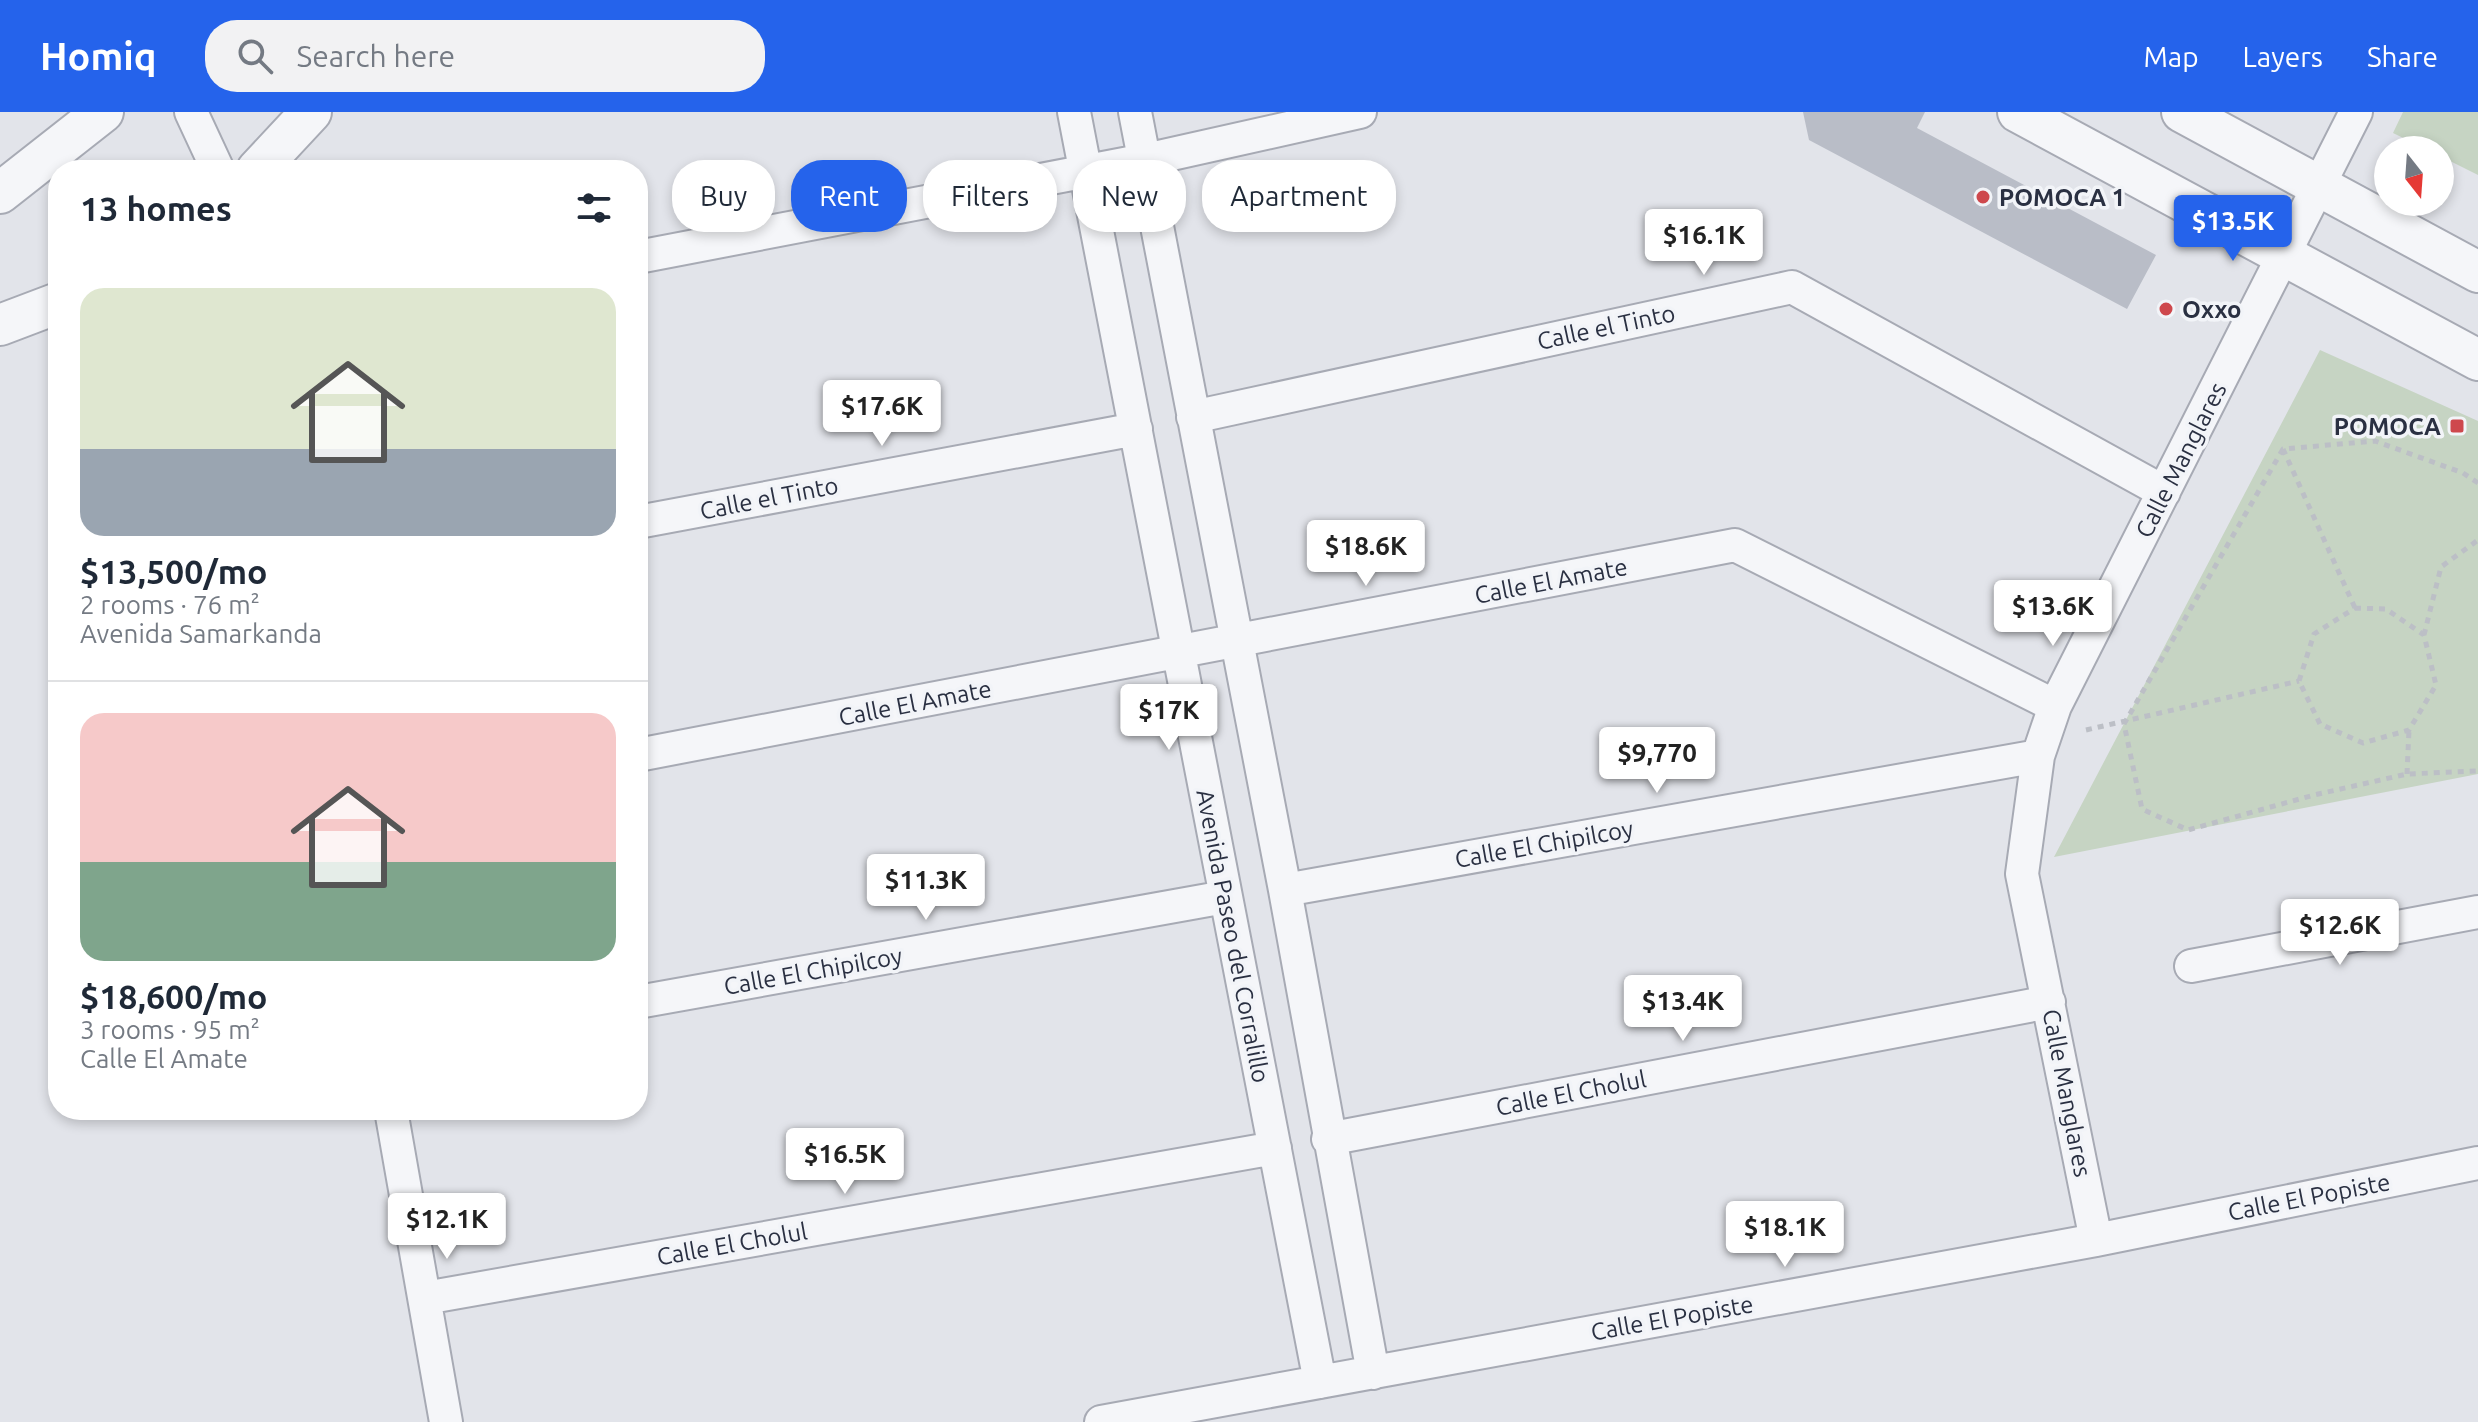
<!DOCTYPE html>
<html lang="en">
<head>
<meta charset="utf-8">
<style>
	:root { --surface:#fff; --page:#f2f2f3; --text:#1f2937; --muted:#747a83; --line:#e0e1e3; --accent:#2563eb }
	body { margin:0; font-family:Ubuntu,sans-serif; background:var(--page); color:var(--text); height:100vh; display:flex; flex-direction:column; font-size:30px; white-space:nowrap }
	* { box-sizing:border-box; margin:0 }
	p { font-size:26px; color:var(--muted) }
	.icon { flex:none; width:44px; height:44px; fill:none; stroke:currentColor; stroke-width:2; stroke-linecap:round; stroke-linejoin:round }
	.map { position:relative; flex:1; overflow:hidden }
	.sheet { position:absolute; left:48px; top:48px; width:600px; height:960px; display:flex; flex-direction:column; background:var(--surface); border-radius:32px; box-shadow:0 4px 12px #0003 }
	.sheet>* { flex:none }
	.top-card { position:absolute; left:672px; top:48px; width:760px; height:72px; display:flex; gap:16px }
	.needle { width:52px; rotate:163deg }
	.fabs { position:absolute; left:2374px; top:24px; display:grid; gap:16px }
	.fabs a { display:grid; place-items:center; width:80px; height:80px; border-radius:50%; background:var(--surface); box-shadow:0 4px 12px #0003; font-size:40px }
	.price { position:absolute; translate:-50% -68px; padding:0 18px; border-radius:8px; background:#fff; color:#222; font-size:26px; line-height:52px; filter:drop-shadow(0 2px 4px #0008) }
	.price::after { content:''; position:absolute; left:50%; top:48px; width:24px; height:18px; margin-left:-12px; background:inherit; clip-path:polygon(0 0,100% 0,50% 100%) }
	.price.on { background:var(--accent); color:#fff }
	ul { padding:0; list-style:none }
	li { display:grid; align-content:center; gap:16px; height:424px; padding:0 32px }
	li+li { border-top:2px solid var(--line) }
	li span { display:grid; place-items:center; height:248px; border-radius:24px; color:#555 }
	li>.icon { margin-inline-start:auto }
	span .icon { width:144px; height:144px; fill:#fffc; stroke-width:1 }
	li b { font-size:34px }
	h2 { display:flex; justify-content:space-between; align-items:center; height:96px; padding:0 32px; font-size:34px }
	.tag { padding:0 28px; border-radius:32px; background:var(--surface); box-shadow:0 4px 12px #0003; font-size:28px; line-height:72px }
	.tag.on { background:var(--accent); color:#fff }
	header { display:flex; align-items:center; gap:48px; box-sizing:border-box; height:112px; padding:0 40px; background:var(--accent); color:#fff }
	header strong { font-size:38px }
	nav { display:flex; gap:44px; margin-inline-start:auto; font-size:28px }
	.search { width:560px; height:72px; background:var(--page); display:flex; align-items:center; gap:20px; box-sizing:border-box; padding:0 28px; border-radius:32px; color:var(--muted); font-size:30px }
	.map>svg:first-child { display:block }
	.green { fill:#c6d4c3 }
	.building { fill:#b9bdc7 }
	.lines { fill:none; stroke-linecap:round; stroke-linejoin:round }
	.minor-casing { stroke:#a7aab4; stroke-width:36 }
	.tertiary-casing { stroke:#a7aab4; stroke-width:44 }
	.path { stroke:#bcbfc6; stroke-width:5; stroke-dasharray:6 6; stroke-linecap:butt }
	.minor { stroke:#f5f6f9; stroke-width:32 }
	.tertiary { stroke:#f5f6f9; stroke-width:40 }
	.poi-dot { fill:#ce484d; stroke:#f2f4f8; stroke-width:3 }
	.labels { text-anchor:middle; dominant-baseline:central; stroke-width:7; stroke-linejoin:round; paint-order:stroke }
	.poi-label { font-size:24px; font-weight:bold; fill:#2a3042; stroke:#f2f4f8; text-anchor:start }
	.street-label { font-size:24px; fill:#2a3042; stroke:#f2f4f8 }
</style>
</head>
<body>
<header>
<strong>Homiq</strong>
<div class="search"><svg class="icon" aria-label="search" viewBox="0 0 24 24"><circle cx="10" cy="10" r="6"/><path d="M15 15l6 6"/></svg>Search here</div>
<nav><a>Map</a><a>Layers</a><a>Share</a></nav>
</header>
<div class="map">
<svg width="2478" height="1310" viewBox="0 0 2478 1310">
	<rect width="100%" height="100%" fill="#e2e4ea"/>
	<!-- green -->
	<path class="green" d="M2403,0H2478V63L2440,44V38H2428L2393,21Z
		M2320,238L2478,309V662L2054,745Z"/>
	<!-- building -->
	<path class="building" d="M1803,0H1925L1917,16L2156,143L2127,197L1809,28Z"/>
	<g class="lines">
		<!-- minor casing -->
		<g class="minor-casing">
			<path id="minor" d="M191,0L218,58
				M1074,0L1320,1270
				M1135,0L1285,778L1373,1261
				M638,145L1145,48L1360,0
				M1193,305L1792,175L2164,380
				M638,410L1136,317
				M638,643L1735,433L2055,594
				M1285,778L2038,644
				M2191,854L2478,800
				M638,890L1225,785
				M391,998L446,1310
				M1328,1027L2049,890
				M2096,1128L2022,762L2038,644L2055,594L2356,0
				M425,1186L1275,1036
				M1101,1310L2096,1128L2478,1051"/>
		</g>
		<!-- tertiary casing -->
		<g class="tertiary-casing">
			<path id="tertiary" d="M2018,0L2478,248
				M2182,0L2478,160
				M257,58L311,0
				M0,81L103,0
				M0,213L58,191"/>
		</g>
		<!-- path -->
		<path class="path" d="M2283,337L2355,496
			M2478,371L2463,361L2375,329L2283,337L2124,612L2142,697L2188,718L2314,683L2407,662L2478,659
			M2355,496L2386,497L2424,523L2436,573L2409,618L2363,631L2320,612L2299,569L2314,522Z
			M2424,523L2441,455L2478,428
			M2086,618L2299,569
			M2407,662L2409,618"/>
		<!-- minor -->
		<use href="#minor" class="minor"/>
		<!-- tertiary -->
		<use href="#tertiary" class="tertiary"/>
	</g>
	<!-- markers -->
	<g class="poi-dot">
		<circle cx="1983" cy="85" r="8"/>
		<circle cx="2166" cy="197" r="8"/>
		<rect x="2449" y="306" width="16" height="16" rx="4"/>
	</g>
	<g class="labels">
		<!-- poi labels -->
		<g class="poi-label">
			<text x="1999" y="85">POMOCA 1</text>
			<text x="2182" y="197">Oxxo</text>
			<text x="2441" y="314" text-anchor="end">POMOCA</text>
		</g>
		<!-- street labels -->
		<g class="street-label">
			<text transform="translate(1606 215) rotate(-12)">Calle el Tinto</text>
			<text transform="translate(2181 348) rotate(-63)">Calle Manglares</text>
			<text transform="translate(769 386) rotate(-11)">Calle el Tinto</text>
			<text transform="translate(1551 469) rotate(-11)">Calle El Amate</text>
			<text transform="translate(915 591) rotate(-11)">Calle El Amate</text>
			<text transform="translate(1544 732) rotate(-10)">Calle El Chipilcoy</text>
			<text transform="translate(1233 824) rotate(79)">Avenida Paseo del Corralillo</text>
			<text transform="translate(813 859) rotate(-10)">Calle El Chipilcoy</text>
			<text transform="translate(1571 981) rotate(-11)">Calle El Cholul</text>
			<text transform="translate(2067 981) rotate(79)">Calle Manglares</text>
			<text transform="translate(2309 1085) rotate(-11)">Calle El Popiste</text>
			<text transform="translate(732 1132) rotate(-10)">Calle El Cholul</text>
			<text transform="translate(1672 1206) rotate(-10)">Calle El Popiste</text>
		</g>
	</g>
</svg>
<div class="fabs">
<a><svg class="needle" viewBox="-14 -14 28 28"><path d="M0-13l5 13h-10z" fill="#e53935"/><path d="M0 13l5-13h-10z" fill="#747a83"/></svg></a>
</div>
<b class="price on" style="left:2233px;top:151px">$13.5K</b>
<b class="price" style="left:1704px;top:165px">$16.1K</b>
<b class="price" style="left:882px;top:336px">$17.6K</b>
<b class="price" style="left:1366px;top:476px">$18.6K</b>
<b class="price" style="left:2053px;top:536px">$13.6K</b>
<b class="price" style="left:1169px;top:640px">$17K</b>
<b class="price" style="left:1657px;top:683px">$9,770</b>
<b class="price" style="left:926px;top:810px">$11.3K</b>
<b class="price" style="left:2340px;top:855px">$12.6K</b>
<b class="price" style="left:1683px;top:931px">$13.4K</b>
<b class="price" style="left:845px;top:1084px">$16.5K</b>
<b class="price" style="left:447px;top:1149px">$12.1K</b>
<b class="price" style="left:1785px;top:1157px">$18.1K</b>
<div class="top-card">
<a class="tag">Buy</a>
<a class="tag on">Rent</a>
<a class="tag">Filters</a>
<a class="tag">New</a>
<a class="tag">Apartment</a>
</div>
<section class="sheet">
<h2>13 homes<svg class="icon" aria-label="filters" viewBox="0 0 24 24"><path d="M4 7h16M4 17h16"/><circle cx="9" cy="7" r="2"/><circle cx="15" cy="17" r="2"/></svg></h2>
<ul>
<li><span style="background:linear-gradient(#dfe7d0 65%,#9aa5b1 0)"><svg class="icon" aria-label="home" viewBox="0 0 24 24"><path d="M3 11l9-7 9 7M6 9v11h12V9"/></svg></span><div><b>$13,500/mo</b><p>2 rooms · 76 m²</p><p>Avenida Samarkanda</p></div></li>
<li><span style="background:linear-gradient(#f6c9c9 60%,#7fa58c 0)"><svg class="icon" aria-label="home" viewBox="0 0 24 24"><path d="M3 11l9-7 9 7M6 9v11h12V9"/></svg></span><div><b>$18,600/mo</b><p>3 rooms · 95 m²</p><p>Calle El Amate</p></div></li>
</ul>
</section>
</div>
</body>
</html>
